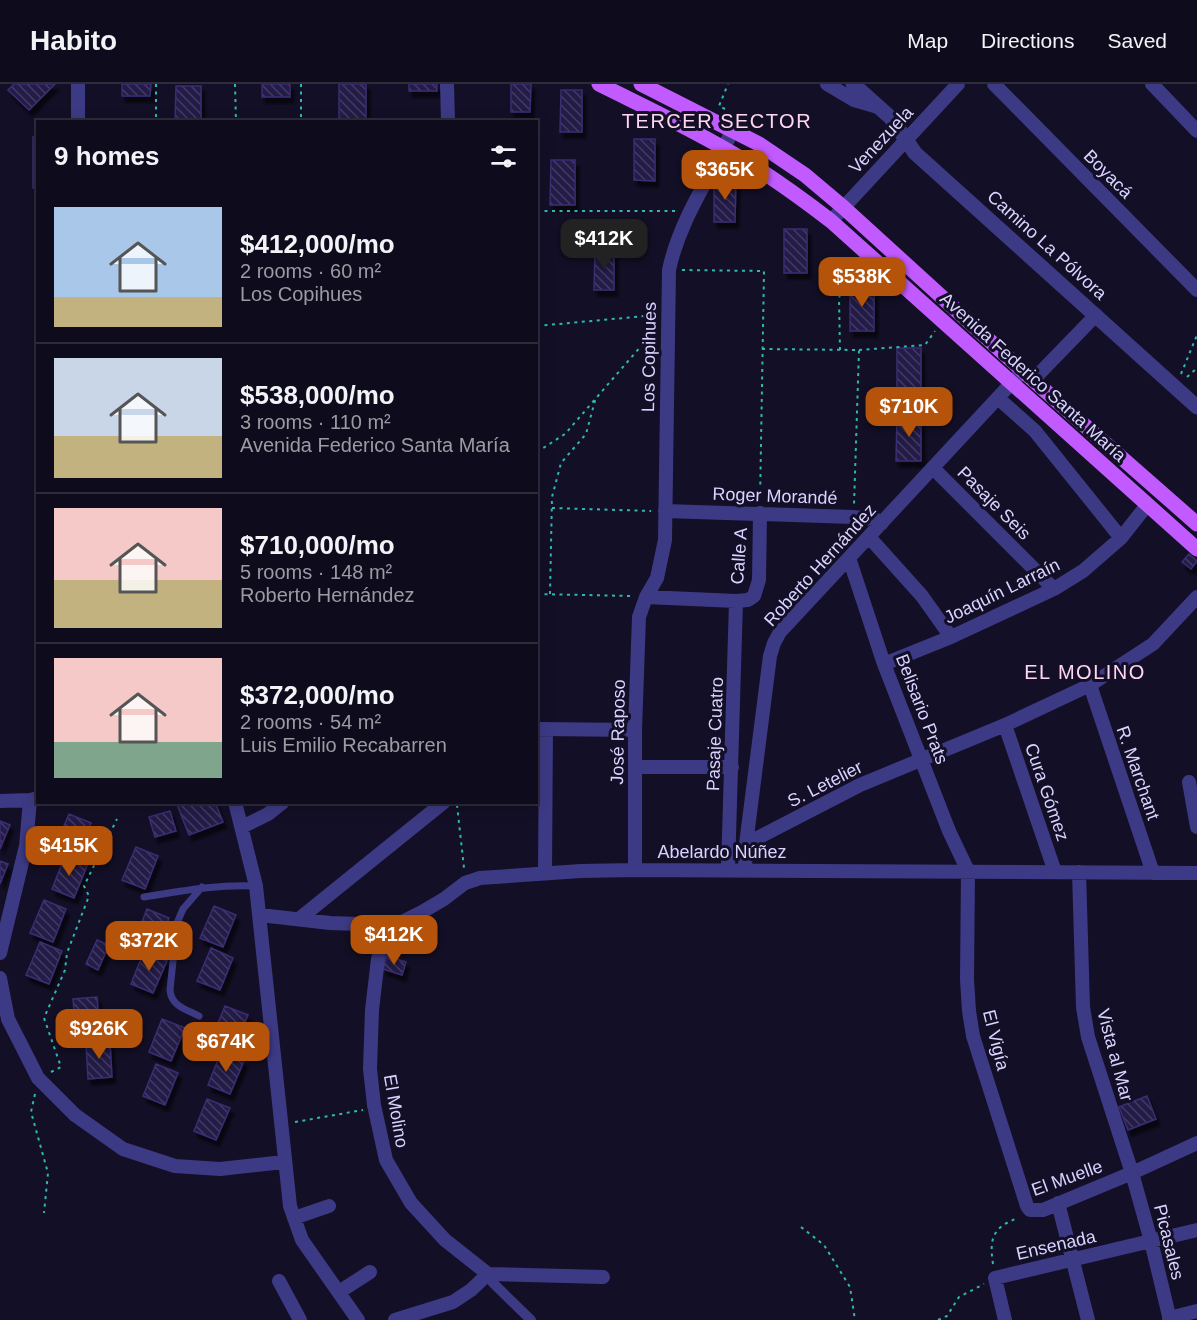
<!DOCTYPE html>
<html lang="en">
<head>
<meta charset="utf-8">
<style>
	:root { --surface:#0e0b1c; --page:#171425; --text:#f1f3f6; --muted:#9b9ba3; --line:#2e2b3b; --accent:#b45309 }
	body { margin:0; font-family:Helvetica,sans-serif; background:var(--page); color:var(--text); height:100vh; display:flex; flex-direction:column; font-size:22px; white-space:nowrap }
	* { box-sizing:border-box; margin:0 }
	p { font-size:20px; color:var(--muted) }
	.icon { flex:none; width:33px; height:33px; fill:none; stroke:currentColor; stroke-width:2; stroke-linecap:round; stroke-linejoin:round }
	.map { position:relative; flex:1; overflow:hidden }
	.sheet { position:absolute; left:36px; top:36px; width:502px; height:684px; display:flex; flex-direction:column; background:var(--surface); border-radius:0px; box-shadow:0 3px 15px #0003,0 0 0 2px var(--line) }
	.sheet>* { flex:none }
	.price { position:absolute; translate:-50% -51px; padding:0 14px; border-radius:12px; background:var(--accent); color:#fff; font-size:20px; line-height:39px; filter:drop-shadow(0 2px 3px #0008) }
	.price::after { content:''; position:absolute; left:50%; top:36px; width:18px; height:14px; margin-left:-9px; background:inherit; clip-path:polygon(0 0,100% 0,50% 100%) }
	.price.active { background:#222; color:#fff }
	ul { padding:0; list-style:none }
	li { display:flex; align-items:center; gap:18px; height:150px; padding:0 18px }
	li+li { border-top:2px solid var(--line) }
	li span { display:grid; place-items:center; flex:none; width:168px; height:120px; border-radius:0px; color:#555 }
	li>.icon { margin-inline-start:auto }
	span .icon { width:72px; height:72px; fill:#fffc; stroke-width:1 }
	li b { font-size:26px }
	h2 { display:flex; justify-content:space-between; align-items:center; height:72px; padding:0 18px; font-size:26px }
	header { display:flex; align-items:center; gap:36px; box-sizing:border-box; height:84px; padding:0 30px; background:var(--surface); border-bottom:2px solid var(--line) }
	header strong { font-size:28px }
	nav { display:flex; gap:33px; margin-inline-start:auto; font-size:21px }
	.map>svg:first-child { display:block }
	.building { fill:url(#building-back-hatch); stroke:#3b2d73; stroke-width:1.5; filter:url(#shadow) }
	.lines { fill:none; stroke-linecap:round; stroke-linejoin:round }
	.path { stroke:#2fb8b0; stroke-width:2; stroke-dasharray:3 4.5; stroke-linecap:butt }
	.service { stroke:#3d3a85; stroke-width:7 }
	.pedestrian { stroke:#3d3a85; stroke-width:10 }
	.minor { stroke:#3d3a85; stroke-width:14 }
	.tertiary { stroke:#3d3a85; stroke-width:15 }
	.primary { stroke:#c25bff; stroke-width:15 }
	.labels { text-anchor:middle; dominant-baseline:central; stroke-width:6; stroke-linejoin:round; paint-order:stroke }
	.street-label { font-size:18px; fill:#d9d4ff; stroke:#130f26 }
	.neighbourhood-label { font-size:20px; letter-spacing:1.5px; fill:#ffd6f0; stroke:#130f26 }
</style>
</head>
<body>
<header>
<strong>Habito</strong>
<nav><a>Map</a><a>Directions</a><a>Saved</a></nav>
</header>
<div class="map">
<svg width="1197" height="1236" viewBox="0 0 1197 1236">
	<defs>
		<pattern id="building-back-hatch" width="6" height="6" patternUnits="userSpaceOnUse" patternTransform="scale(1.5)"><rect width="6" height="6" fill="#241b47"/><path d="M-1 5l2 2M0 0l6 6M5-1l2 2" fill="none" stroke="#433b63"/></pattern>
		<filter id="shadow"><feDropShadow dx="3.5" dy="6" stdDeviation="1.5" flood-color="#0009"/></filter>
	</defs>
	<rect width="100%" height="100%" fill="#130f26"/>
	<!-- building -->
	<path class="building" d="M14,0H55L29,26L8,6Z
		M122,0H151L150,12H122Z
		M262,0H290V13H262Z
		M339,0H366V37H339Z
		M409,0H437V7H409Z
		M511,0H531L530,28H511Z
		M176,2H201V38H175Z
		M561,6H582V48H560Z
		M33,53L38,54V104H33Z
		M634,55H655V97L634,96Z
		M551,76H575V121H550Z
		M714,96H736L735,138H714Z
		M784,145H807V189H784Z
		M595,166H614V206H594Z
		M850,202H874V247H850Z
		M897,264H921V309H897Z
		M897,331H921V377H896Z
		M1189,470L1197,477L1191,485L1182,478Z
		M176,718H215L223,738L189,751Z
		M170,727L176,747L155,753L149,733Z
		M69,730L91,739L78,772L55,763Z
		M0,737L10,741L0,765Z
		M136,763L158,772L145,805L122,796Z
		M65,772L87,782L74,814L52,805Z
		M0,777L8,780L0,800Z
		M44,816L66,825L53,858L30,849Z
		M214,822L236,831L223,863L200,854Z
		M147,825L169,834L156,867L134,858Z
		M97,856L109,861L98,886L86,880Z
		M40,858L62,867L49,900L26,891Z
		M211,864L233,874L220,906L197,897Z
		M144,867L167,877L153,909L131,900Z
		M387,872L406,878L402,891L383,885Z
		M97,913L100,948L76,950L73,915Z
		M225,922L248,931L234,964L212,954Z
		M162,935L185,944L171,977L149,968Z
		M110,958L112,993L88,995L86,959Z
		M221,968L244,977L230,1010L208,1001Z
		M156,980L178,989L165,1021L143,1012Z
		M1147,1012L1156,1035L1128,1046L1119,1023Z
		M207,1015L230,1024L216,1056L194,1047Z"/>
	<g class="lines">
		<!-- path -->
		<path class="path" d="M156,0V38
			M235,0L236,38
			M301,0V38
			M725,25L719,22L728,0
			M537,127H675
			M682,186L764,187L760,417
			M537,242L656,231
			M762,265L859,266L854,421
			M840,266L839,214L852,175
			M859,266L925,261L935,247
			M1181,290L1197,251
			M1187,293L1197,284
			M537,368L565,350L655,246
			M552,424L651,427
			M537,510L631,512
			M550,510L552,413L561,379L586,350L596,313
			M457,721L464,784
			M51,988L61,983L44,934L65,886L67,869L89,812L84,802L117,735
			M35,1010L31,1028L48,1089L44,1129
			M295,1038L363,1026
			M801,1143L824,1161L850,1203L855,1236
			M993,1180C989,1154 993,1143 1018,1134
			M938,1236L947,1232L959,1213L984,1200"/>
		<!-- service -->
		<path class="service" d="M144,813C182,807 218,800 256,802
			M199,932C186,925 171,922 170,906L177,839L183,825L202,803"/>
		<!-- pedestrian -->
		<path class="pedestrian" d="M488,1190L493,1199L531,1236"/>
		<!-- minor -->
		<path class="minor" d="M447,0L448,38
			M827,0L854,16L878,23
			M994,0L1197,206
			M1152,0L1197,47
			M78,38V0
			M831,137L958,0
			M1033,296L1096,231
			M999,315L1035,347L1121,454
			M934,385L1054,505
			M665,427L853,433L875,435L882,439
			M869,453L922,512L951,553
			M849,474L884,580L949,747L968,787L967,895L969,927L973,952L1027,1122L1030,1126H1043L1132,1089L1197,1059
			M646,513L736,517L748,516L754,512L759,496L760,429
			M884,580L951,553L1054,505L1083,487L1121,454L1147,421
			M1090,601L1153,789
			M1005,641L1055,788
			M539,645L635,646
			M635,683H732
			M1189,698L1197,743
			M0,717L30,716L38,714
			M235,718L256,802L290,1122L302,1156L358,1236
			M242,743L268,730L283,718
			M746,760L860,701L1005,641L1090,601L1153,560L1197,513
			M728,785L736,517
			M745,785L746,760L770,572L774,559L780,548L1019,291
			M635,786V646L639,533L646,513L657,494L665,456L669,186C680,134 711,93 733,45
			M1079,788L1083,923L1088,953L1132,1089L1151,1157L1170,1236
			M545,789L546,645
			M260,831L330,839L389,841L402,838L422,828L444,815L465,799L480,794L581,787L635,786L1197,789
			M299,835L444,718
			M389,841L378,875L372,926L370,985L374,1021L386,1076L411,1119L445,1156L488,1190
			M0,869L26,762L30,716
			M0,894L8,935L38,994L75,1031L123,1065L175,1082L220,1085L284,1078
			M1058,1119L1088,1236
			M294,1134L329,1122
			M279,1197L300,1236
			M339,1208L370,1188
			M1169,1234L1197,1227
			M395,1236L453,1218L471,1206L488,1190L603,1193
			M1005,1236L995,1194L1197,1146"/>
		<!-- tertiary -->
		<path class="tertiary" d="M853,0L891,34L915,69L1197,323"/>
		<!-- primary -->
		<path class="primary" d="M599,0C641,21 684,41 725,65C763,86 797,111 831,137L1197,465
			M641,0L759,60L805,91L843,123L1033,296L1197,440"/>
	</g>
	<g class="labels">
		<!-- street labels -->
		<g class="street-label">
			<text transform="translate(881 56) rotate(-47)">Venezuela</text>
			<text transform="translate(1108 90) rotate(45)">Boyacá</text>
			<text transform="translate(1047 161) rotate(42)">Camino La Pólvora</text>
			<text transform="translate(649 273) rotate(-89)">Los Copihues</text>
			<text transform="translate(1033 293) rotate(42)">Avenida Federico Santa María</text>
			<text transform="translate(775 412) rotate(2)">Roger Morandé</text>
			<text transform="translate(994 419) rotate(45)">Pasaje Seis</text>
			<text transform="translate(739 472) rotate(-86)">Calle A</text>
			<text transform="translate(820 481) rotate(-48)">Roberto Hernández</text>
			<text transform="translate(1002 507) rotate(-26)">Joaquín Larraín</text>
			<text transform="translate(922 625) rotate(69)">Belisario Prats</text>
			<text transform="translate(618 648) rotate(-89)">José Raposo</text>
			<text transform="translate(715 650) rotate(-88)">Pasaje Cuatro</text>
			<text transform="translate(1138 689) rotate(71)">R. Marchant</text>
			<text transform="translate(825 700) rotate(-27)">S. Letelier</text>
			<text transform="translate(1047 708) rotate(71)">Cura Gómez</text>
			<text x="722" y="768">Abelardo Núñez</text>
			<text transform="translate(996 956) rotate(76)">El Vigía</text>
			<text transform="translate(1115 971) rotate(75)">Vista al Mar</text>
			<text transform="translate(396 1027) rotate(80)">El Molino</text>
			<text transform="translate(1067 1094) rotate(-20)">El Muelle</text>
			<text transform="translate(1169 1158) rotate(76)">Picasales</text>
			<text transform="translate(1056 1161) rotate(-13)">Ensenada</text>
		</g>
		<!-- neighbourhood labels -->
		<g class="neighbourhood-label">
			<text x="717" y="37">TERCER SECTOR</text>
			<text x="1085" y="588">EL MOLINO</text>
		</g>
	</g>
</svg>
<b class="price" style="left:725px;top:117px">$365K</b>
<b class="price active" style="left:604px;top:186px">$412K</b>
<b class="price" style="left:862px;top:224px">$538K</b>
<b class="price" style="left:909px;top:354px">$710K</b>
<b class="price" style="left:69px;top:793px">$415K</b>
<b class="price" style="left:394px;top:882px">$412K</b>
<b class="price" style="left:149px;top:888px">$372K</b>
<b class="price" style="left:99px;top:976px">$926K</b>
<b class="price" style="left:226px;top:989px">$674K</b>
<section class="sheet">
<h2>9 homes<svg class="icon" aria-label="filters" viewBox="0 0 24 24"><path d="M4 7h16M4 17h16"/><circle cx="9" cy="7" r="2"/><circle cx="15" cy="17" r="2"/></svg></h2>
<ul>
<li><span style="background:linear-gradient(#a9c7e8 75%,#c2b280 0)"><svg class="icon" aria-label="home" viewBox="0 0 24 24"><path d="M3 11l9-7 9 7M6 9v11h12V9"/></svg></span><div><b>$412,000/mo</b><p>2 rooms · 60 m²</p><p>Los Copihues</p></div></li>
<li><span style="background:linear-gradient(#c9d6e8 65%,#c2b280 0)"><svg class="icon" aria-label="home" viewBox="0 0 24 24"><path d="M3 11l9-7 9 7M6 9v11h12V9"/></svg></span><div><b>$538,000/mo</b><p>3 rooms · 110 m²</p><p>Avenida Federico Santa María</p></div></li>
<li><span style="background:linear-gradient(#f6c9c9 60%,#c2b280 0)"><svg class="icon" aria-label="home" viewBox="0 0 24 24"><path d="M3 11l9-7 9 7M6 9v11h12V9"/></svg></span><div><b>$710,000/mo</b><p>5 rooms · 148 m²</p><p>Roberto Hernández</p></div></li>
<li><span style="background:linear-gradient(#f6c9c9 70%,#7fa58c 0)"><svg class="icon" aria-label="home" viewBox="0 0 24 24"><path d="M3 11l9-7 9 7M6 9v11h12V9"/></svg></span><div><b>$372,000/mo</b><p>2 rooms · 54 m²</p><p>Luis Emilio Recabarren</p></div></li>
</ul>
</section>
</div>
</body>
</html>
